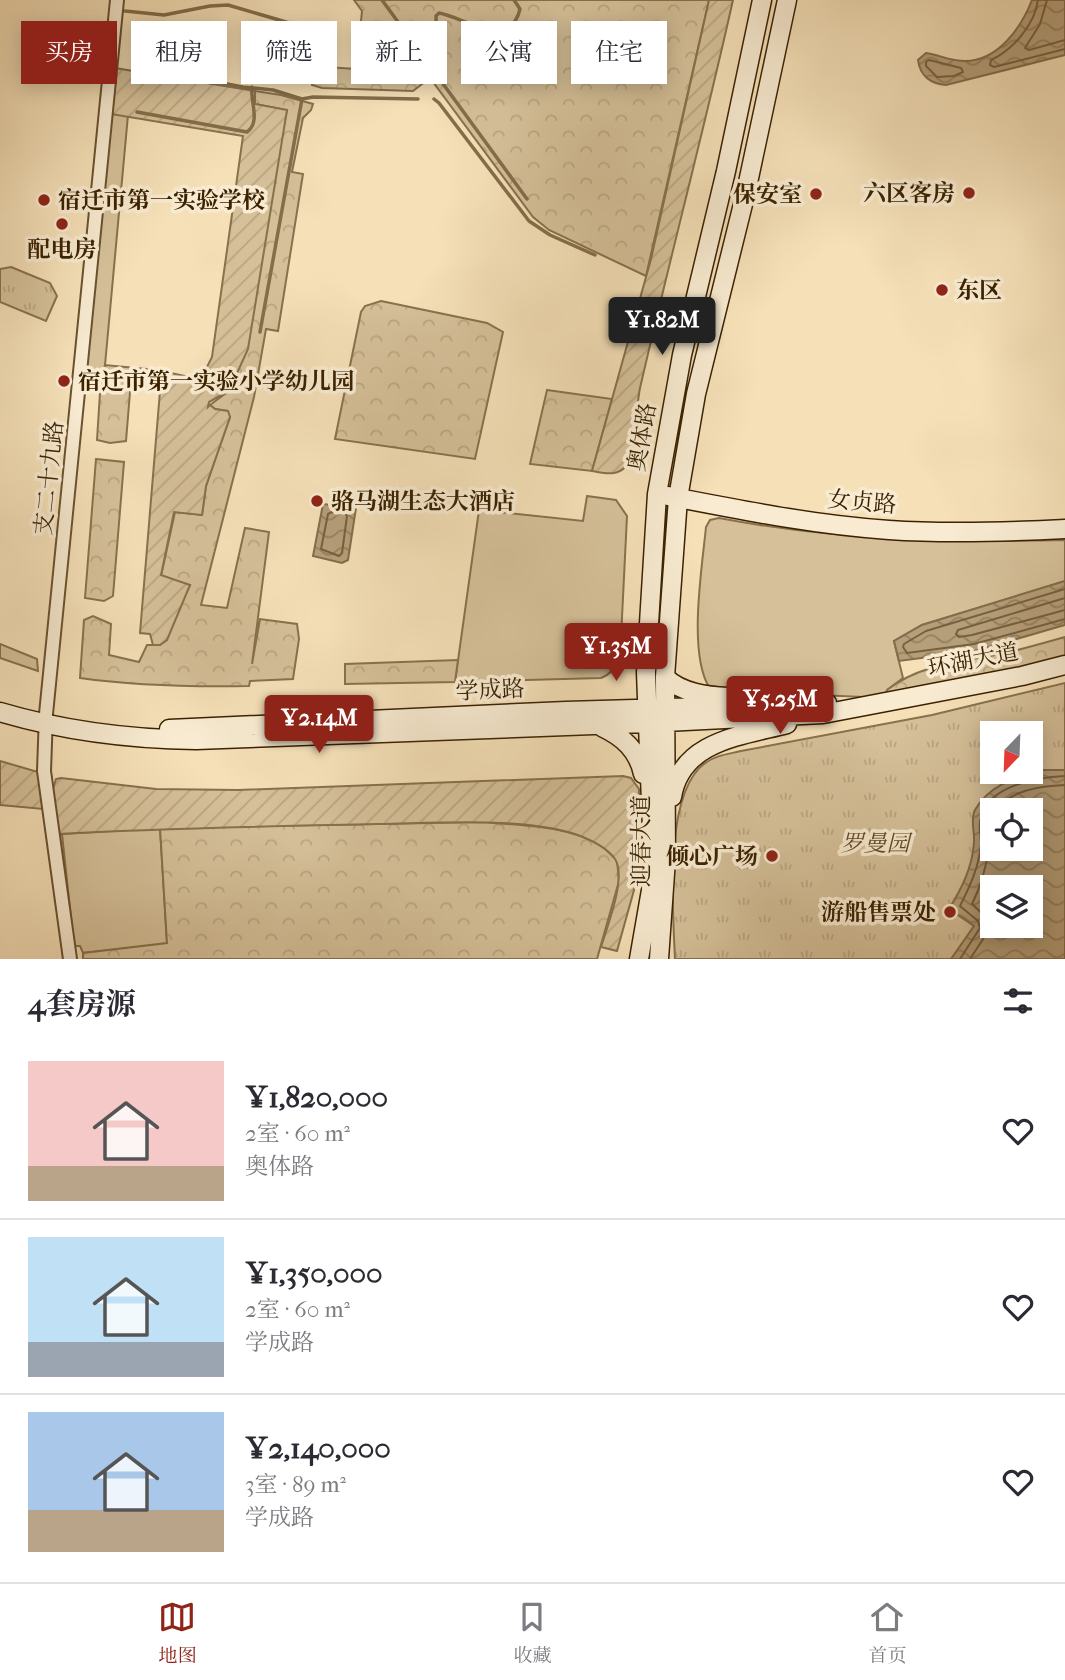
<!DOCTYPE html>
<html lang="zh">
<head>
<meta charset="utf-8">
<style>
	:root { --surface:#fff; --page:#f2f2f3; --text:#2b2b33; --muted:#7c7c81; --line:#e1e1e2; --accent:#8f2418 }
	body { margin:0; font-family:"IM FELL French Canon","Noto Serif SC",serif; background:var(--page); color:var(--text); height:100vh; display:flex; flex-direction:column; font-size:26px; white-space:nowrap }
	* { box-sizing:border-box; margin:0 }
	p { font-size:23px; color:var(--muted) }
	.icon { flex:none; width:38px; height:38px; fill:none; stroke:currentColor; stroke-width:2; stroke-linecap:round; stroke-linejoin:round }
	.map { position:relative; height:959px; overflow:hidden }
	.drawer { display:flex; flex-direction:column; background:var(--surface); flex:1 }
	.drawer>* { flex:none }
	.hud { position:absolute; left:21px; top:21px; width:700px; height:63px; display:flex; gap:14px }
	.needle { width:46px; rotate:203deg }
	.controls { position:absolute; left:980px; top:721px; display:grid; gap:14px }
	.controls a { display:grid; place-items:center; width:63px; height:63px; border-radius:0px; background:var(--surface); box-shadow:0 4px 18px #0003; font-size:35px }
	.price { position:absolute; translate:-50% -60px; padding:0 16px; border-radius:7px; background:var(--accent); color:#fff; font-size:23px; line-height:46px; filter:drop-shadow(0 2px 4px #0008) }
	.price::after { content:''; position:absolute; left:50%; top:42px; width:21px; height:16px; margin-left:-10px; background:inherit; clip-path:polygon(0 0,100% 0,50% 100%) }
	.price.on { background:#222; color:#fff }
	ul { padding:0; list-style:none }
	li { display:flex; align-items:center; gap:21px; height:175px; padding:0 28px }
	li+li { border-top:2px solid var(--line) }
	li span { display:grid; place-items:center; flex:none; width:196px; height:140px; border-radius:0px; color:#555 }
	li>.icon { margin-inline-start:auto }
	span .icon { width:84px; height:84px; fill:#fffc; stroke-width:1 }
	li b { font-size:30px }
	h2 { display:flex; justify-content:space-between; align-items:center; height:84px; padding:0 28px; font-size:30px }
	.chip { padding:0 24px; border-radius:0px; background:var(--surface); box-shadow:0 4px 18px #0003; font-size:24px; line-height:63px }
	.chip.on { background:var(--accent); color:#fff }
	.dock { display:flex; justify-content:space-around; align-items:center; height:98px; border-top:2px solid var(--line); background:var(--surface); font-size:19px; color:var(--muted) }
	.dock a { display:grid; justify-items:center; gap:4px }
	.dock .on { color:var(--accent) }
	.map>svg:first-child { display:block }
	.grass { fill:#d5c099; stroke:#88714d; stroke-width:2 }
	.forest { fill:url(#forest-crowns); stroke:#88714d; stroke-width:2 }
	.park { fill:url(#park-tufts); stroke:#88714d; stroke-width:2; fill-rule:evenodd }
	.garden { fill:url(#garden-furrows); stroke:#88714d; stroke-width:2 }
	.water { fill:url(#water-waves); stroke:#846d4a; stroke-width:2; fill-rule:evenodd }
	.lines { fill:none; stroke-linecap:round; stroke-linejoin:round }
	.shore { stroke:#78603e; stroke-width:2 }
	.stream { stroke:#846d4a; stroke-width:3.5 }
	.street-casing { stroke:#69522f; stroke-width:16 }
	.secondary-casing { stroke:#3a2201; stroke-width:21 }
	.street { stroke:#f8ebd1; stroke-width:12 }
	.secondary { stroke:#f8ebd1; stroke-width:18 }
	.poi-dot { fill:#8f2418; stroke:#f8ebd1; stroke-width:2.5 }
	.labels { text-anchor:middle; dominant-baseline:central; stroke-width:7; stroke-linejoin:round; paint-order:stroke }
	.poi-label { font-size:23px; font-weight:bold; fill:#3a2201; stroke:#f8ebd1; text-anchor:end }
	.street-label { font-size:23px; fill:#3a2201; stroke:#f8ebd1 }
	.park-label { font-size:23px; font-style:italic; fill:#614a27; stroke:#f8ebd1 }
</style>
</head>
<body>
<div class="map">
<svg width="1065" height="959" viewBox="0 0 1065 959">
	<defs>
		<pattern id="forest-crowns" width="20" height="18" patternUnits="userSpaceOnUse" patternTransform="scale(1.75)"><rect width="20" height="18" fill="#d5c099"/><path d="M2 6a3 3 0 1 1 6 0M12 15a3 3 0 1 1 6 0" fill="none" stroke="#b8a582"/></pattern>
		<pattern id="park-tufts" width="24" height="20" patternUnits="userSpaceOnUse" patternTransform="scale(1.75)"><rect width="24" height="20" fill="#d5c099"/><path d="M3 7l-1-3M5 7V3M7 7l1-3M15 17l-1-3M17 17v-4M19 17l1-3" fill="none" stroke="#b8a582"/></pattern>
		<pattern id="garden-furrows" width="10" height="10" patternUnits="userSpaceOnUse" patternTransform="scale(1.75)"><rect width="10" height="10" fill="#d5c099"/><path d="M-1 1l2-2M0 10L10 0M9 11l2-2" fill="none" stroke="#b8a582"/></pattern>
		<pattern id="water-waves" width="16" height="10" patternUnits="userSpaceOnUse" patternTransform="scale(1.75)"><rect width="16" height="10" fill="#b59f7a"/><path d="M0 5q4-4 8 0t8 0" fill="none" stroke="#948162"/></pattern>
	</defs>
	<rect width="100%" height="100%" fill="#f5e0b8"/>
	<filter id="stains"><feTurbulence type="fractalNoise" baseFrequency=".00286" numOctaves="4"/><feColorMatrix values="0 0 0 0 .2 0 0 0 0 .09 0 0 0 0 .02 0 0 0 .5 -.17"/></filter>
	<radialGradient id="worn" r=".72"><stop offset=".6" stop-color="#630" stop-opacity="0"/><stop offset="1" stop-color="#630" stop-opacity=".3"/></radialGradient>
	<!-- grass -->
	<path class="grass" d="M111,114L128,115L105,365L101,377L82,371Z
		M587,496L616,500L627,516L620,658C615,668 611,674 601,678L455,682L479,510L583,521Z
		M719,518C835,540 947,543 1065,540V581L922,625L894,641L903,678L887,690L886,698L726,691L709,687C688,652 702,568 706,527L710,520Z
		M0,644L37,659L38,671L0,658Z
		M160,828L167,944L83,953L80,946H74L62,834Z"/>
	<!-- forest -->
	<path class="forest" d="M354,0H709L646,276L549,230L533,217L430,78L413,91L322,88L312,85L311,66L356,69L362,11Z
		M255,91L281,95L313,104L311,110L303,118L292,172L303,174L278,331L266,329L254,397L201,605L227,608L245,528L269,532L252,664L260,619L297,624L299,639L293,679L250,681L249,686C192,687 136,686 80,678L84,620L93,616L111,624L109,655L139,662L147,645H160L190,585L161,576L175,512L202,515L206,486L230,417L227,411L215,409L210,405L229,391L287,110L255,104Z
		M381,301L487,323L503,332L475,459L335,439L361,312L365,306Z
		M101,377L131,380L126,441L110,443L97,440Z
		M547,390L612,399L592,471L530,464Z
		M96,459L124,462L113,596L104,601L85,598Z
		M1065,637V658L886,698L887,690C920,664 960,662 1001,654C1023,649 1044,643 1065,637Z
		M458,660L455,682L345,684V664Z
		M484,822C522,826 567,825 600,845C606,849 611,855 617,860L619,881L597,959H83V953L167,943L160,828Z"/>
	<!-- park -->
	<path class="park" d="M11,267L50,283L57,296L46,321L0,302V269Z
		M1065,683V959H675C673,910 663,794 705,763C716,755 729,754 741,751L932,715ZM992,733H1031V772H992ZM992,810H1031V849H992ZM992,887H1031V926H992Z"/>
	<!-- garden -->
	<path class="garden" d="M709,0H733C704,130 670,258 640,388C636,406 636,452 626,466C617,477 604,473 592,471L651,259Z
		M115,68L255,91V104L287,110L248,349L229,391L209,402L208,407L210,405L215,409L228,411L230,417L206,486L202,515L174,512L161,575L190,585L167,640L160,645H153L150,634L140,633L160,391L131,385L130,380L102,377L105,365L157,370L194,378L206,369L212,357L243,136L111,114Z
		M0,761L38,772L43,809L0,805Z
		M623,776L631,778L639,789V872L617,951L601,947C607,927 627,877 615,859C606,846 589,839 575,834C519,817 437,823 378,824C272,826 165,828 58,834L53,789L56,779L61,778L156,789L238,790Z"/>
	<!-- water -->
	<path class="water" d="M1032,0H1065V55L946,85C931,84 920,76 918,60L926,53C939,55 951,61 965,61C998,61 1021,28 1032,0Z
		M323,504L356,508L348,560L342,563L313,556Z
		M1065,581V625L975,651L899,661L894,641L922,625Z
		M1040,770H1065V959H951L974,926L949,909C962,888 972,868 974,843C975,832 970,819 975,810C989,785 1015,778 1040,770ZM992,810H1031V849H992ZM992,887H1031V926H992Z"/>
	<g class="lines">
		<!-- shore -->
		<path class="shore" d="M1038,0C1035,24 1013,50 991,60L990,65L994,67L1065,49
			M1047,0L1040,24L1025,48L1029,50L1065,40
			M929,60L961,68L963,72L954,76L937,77L926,66V62Z
			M332,512L345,513L347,516L342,553L339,556L321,549L328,514Z
			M1065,589L926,631L904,644L903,647L907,653L974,644L1065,619
			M1065,598L958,630L956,634L959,637L972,635L1065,610
			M995,810C1012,790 1040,786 1065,785
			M960,959L980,928L978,921L960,906C970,886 979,867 981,844C981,835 978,825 981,817C989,785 1039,777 1065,776
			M970,959L989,930L986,917L972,904C981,886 986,868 989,848C991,837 986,824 992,814"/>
		<!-- stream -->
		<path class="stream" d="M382,0L527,199
			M125,11L164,15L210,6L228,5L303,27
			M426,61L437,48L436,16L439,13C464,17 510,52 520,9L514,0
			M138,67L243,87L273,90L302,99
			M434,99L439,103L529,221L550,235L595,255
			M137,112L247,132C261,122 250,101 252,87
			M260,332L302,99L313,97L418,99"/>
		<!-- street casing -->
		<g class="street-casing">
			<path id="street" d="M70,959L44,771L46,714L117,0"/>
		</g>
		<!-- secondary casing -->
		<g class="secondary-casing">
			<path id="secondary" d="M668,496C741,510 814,525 889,530C947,534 1007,532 1065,529
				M665,677C681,693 707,696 729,697
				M768,699L827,703
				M0,712C64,731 129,739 196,740L646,723L823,714L1022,676L1065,665
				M602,727C623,737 638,750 643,774
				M169,729L566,711L777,705
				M672,797C681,741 741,736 787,724
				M639,959L651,890L652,829L646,672L657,494L682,355L726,171L762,0
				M659,959L666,859L665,677L678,498L696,394L746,192L787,0"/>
		</g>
		<!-- street -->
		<use href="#street" class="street"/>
		<!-- secondary -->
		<use href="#secondary" class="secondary"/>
	</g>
	<!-- markers -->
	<g class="poi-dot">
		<circle cx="969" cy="193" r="7"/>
		<circle cx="816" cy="194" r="7"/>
		<circle cx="44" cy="200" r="7"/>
		<circle cx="62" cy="224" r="7"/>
		<circle cx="942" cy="290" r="7"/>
		<circle cx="64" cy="381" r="7"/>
		<circle cx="317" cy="501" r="7"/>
		<circle cx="772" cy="856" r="7"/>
		<circle cx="950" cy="912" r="7"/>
	</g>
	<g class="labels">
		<!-- poi labels -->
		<g class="poi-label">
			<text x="955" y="193">六区客房</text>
			<text x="802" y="194">保安室</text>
			<text x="58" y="200" text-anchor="start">宿迁市第一实验学校</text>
			<text x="62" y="249" text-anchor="middle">配电房</text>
			<text x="956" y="290" text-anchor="start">东区</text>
			<text x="78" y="381" text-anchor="start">宿迁市第一实验小学幼儿园</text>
			<text x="331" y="501" text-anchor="start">骆马湖生态大酒店</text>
			<text x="758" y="856">倾心广场</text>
			<text x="936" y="912">游船售票处</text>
		</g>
		<!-- street labels -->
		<g class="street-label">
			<text transform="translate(642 437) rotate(-80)">奥体路</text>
			<text transform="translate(49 478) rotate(-84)">支二十九路</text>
			<text transform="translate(862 502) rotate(5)">女贞路</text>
			<text transform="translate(973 660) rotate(-11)">环湖大道</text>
			<text transform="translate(490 690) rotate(-3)">学成路</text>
			<text transform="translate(641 841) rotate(-90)">迎春大道</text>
		</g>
		<!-- park labels -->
		<g class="park-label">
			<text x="875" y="843">罗曼园</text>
		</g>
	</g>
	<rect width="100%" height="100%" filter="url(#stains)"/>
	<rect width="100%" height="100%" fill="url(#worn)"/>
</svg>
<div class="controls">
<a><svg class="needle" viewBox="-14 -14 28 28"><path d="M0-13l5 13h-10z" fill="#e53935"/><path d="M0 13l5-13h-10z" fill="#7c7c81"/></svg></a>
<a><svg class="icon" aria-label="locate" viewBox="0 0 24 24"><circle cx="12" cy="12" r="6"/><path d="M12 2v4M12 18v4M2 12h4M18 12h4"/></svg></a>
<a><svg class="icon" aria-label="layers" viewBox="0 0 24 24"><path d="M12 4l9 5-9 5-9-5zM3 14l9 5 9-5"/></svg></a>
</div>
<b class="price on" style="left:662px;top:357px">¥1.82M</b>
<b class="price" style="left:616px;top:683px">¥1.35M</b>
<b class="price" style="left:780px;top:736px">¥5.25M</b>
<b class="price" style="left:319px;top:755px">¥2.14M</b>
<div class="hud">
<a class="chip on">买房</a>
<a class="chip">租房</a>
<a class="chip">筛选</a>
<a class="chip">新上</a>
<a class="chip">公寓</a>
<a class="chip">住宅</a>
</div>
</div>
<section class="drawer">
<h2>4套房源<svg class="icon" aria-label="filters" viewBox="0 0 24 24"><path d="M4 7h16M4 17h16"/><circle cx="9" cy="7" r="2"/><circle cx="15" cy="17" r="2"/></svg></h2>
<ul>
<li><span style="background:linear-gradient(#f6c9c9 75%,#b9a48a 0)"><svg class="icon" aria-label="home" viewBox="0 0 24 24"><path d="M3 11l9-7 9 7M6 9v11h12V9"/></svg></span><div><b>¥1,820,000</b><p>2室 · 60 m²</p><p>奥体路</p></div><svg class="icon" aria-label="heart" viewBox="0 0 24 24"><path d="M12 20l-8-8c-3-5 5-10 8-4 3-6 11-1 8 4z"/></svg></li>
<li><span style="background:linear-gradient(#bfe0f5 75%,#9aa5b1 0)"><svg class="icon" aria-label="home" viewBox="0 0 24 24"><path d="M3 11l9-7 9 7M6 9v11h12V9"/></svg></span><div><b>¥1,350,000</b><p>2室 · 60 m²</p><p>学成路</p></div><svg class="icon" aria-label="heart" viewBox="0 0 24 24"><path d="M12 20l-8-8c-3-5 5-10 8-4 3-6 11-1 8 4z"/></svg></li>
<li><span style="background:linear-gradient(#a9c7e8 70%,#b9a48a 0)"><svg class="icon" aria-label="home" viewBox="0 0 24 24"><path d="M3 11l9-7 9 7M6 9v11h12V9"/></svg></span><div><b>¥2,140,000</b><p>3室 · 89 m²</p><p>学成路</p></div><svg class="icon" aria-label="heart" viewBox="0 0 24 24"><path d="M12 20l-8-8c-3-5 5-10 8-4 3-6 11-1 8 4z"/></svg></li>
</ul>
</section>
<nav class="dock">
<a class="on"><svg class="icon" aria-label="map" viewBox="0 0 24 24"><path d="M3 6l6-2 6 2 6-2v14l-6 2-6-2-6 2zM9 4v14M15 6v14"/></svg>地图</a>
<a><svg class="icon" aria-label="saved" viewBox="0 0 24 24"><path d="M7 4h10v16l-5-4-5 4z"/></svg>收藏</a>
<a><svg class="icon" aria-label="home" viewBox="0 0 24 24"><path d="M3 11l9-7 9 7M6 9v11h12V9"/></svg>首页</a>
</nav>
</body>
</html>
